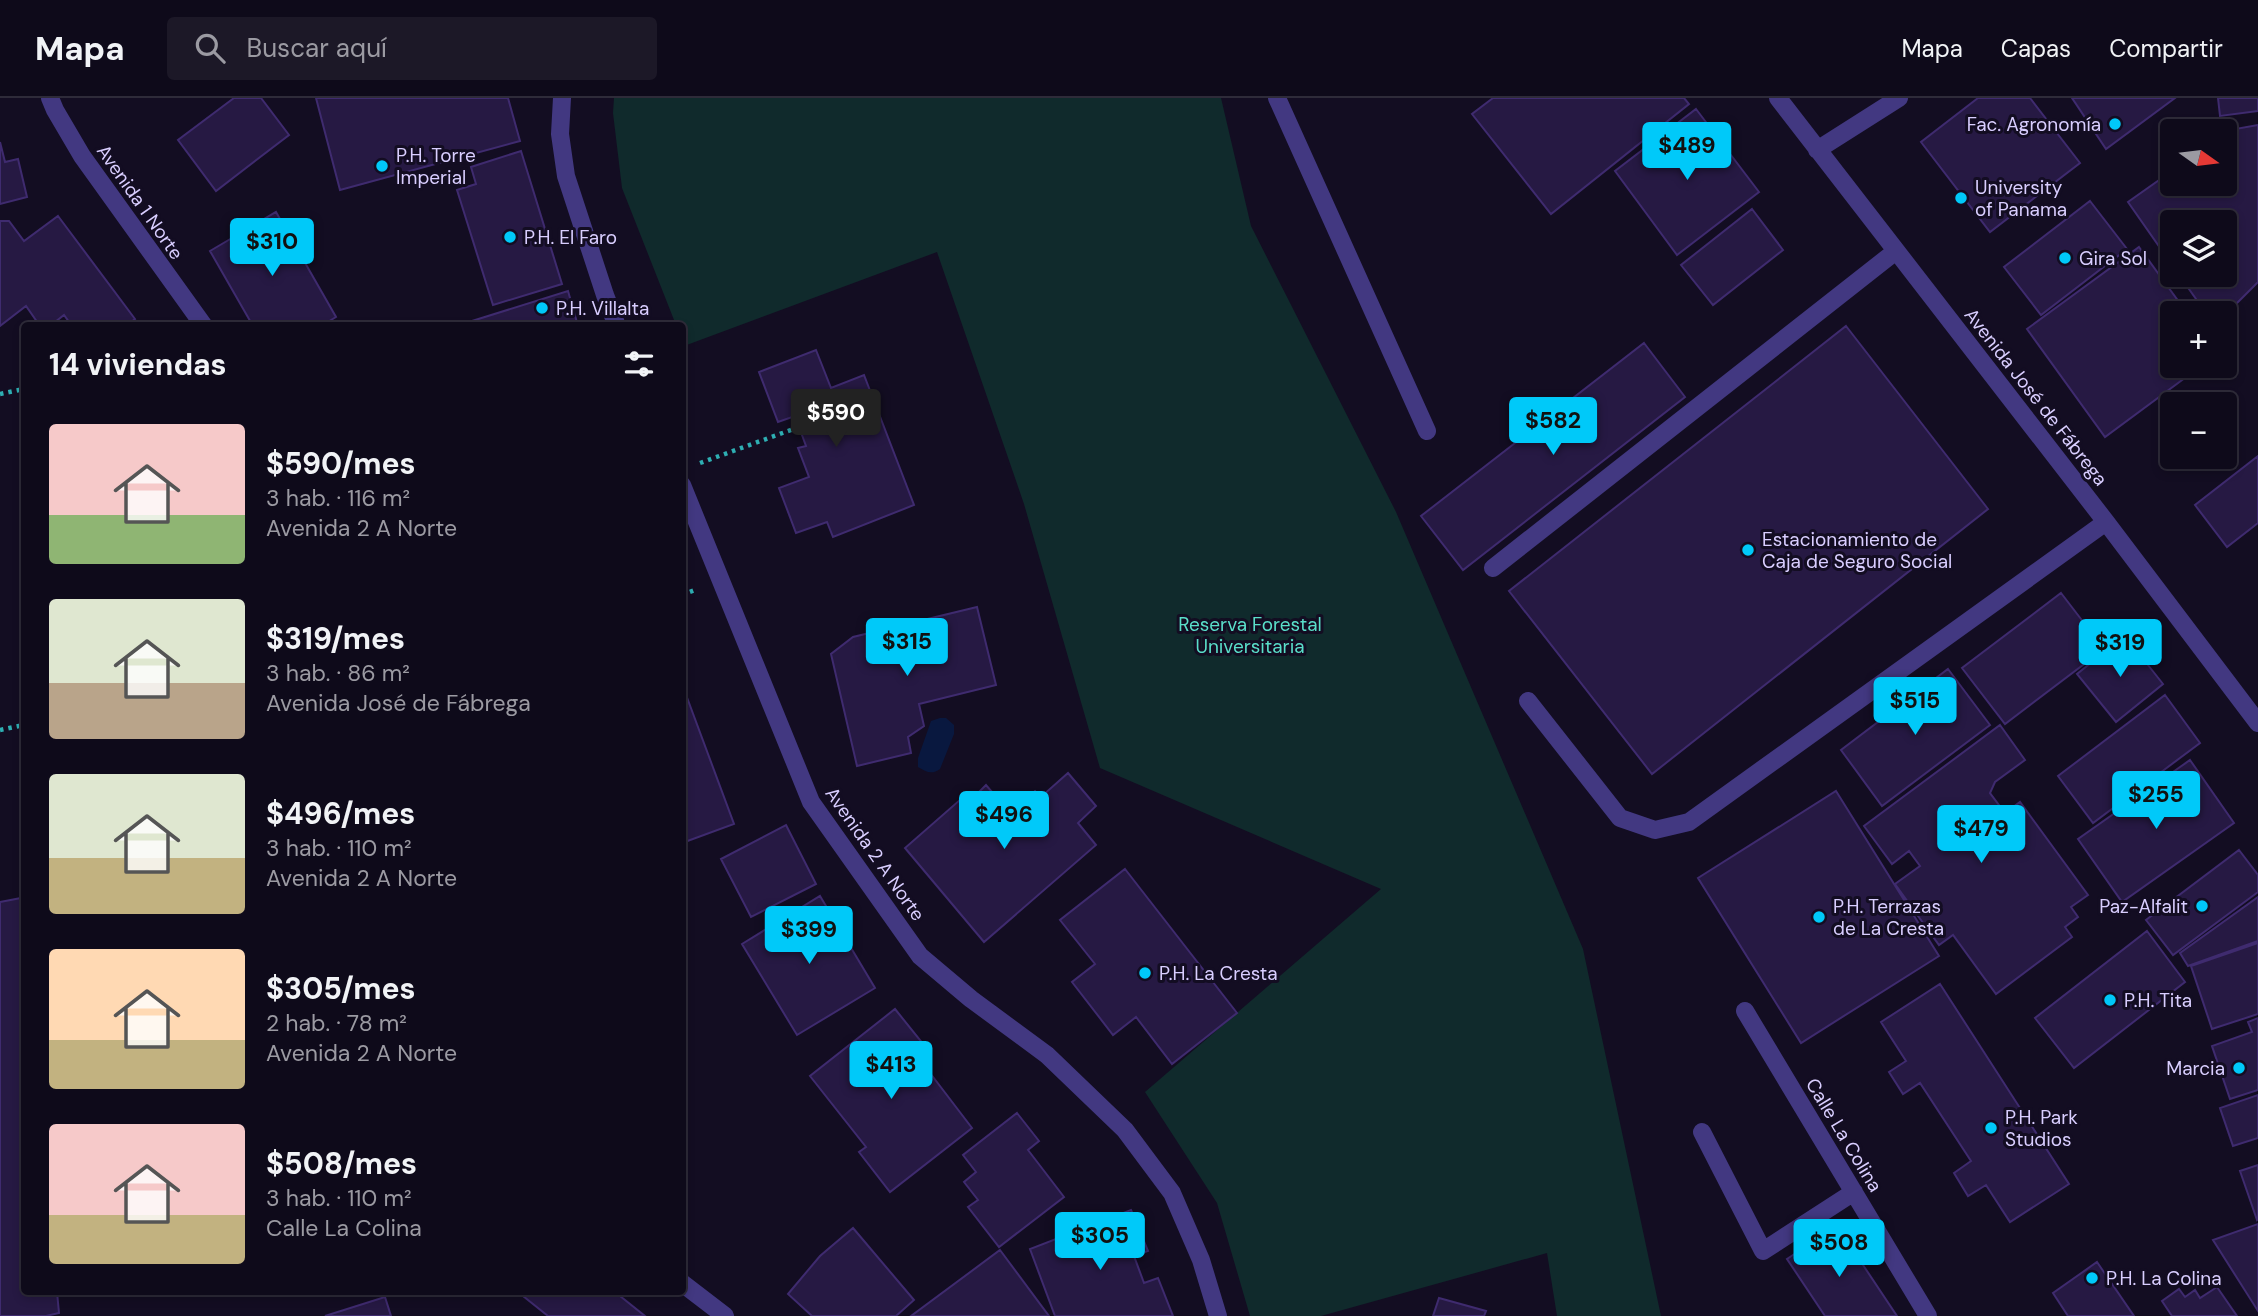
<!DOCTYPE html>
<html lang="es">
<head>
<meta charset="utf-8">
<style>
	:root { --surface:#0e0a1a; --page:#1c1827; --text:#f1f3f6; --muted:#9b9aa2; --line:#2e2b39; --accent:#00c9f9 }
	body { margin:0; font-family:"DM Sans",sans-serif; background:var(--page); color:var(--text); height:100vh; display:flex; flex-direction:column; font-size:26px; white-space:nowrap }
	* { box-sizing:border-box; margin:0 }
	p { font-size:23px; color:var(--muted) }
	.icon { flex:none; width:38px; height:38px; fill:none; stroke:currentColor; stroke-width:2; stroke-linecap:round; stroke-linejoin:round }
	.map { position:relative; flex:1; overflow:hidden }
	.panel { position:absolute; left:21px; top:224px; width:665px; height:973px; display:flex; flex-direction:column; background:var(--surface); border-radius:7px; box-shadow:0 4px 10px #0003,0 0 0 2px var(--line) }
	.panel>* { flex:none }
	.needle { width:46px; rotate:104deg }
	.tools { position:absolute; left:2160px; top:21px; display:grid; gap:14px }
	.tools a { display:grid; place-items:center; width:77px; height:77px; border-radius:7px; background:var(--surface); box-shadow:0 4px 10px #0003,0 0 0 2px var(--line); font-size:35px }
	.price { position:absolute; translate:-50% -60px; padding:0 16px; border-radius:7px; background:var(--accent); color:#111; font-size:23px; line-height:46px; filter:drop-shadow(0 2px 4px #0008) }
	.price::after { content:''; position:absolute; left:50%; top:42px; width:21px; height:16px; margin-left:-10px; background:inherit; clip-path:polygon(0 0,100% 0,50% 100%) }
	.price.selected { background:#222; color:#fff }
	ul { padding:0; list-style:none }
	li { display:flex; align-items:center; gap:21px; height:175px; padding:0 28px }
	li span { display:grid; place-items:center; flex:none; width:196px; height:140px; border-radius:7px; color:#555 }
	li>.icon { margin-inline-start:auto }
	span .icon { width:84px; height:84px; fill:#fffc; stroke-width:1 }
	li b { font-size:30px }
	h2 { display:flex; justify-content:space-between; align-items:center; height:84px; padding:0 28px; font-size:30px }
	header { display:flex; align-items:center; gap:42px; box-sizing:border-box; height:98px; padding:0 35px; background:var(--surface); border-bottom:2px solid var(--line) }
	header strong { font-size:33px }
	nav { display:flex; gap:38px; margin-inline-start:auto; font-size:24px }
	.search { width:490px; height:63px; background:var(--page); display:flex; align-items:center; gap:18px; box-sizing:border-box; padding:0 24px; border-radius:7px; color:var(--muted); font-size:26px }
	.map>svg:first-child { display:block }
	.green { fill:#102a2c }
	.water { fill:#09183f }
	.building { fill:#261943; stroke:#3f2b6f; stroke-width:2 }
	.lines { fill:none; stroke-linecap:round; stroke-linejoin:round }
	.path { stroke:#2eafb3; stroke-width:4.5; stroke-dasharray:3.5 5; stroke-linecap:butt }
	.minor { stroke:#423881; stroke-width:18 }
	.poi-dot { fill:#00c9f9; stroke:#130d22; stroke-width:2.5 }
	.labels { text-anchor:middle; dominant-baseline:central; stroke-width:6; stroke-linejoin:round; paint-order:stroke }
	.poi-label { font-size:19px; fill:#d9ceff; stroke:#130d22; text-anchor:start }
	.street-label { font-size:19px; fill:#d9ceff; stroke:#130d22 }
	.park-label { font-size:19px; fill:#5adfca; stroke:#130d22 }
</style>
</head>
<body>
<header>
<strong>Mapa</strong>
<div class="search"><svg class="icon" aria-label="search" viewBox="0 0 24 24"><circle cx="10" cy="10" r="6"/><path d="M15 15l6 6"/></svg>Buscar aquí</div>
<nav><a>Mapa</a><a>Capas</a><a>Compartir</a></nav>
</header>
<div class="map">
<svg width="2258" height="1218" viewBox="0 0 2258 1218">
	<rect width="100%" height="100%" fill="#130d22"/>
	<!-- green -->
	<path class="green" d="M614,0H1221L1251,128L1396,414L1583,851L1661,1218H1557L1547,1155L1321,1218H1250L1217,1105L1145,994L1381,791L1100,670L1024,406L937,154L684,248L682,228L676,227L622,90L613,15Z"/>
	<!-- water -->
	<path class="water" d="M940,620H946L954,627V636L940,671C932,677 926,674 918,669V660L931,623Z"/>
	<!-- building -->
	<path class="building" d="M234,0H261L289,37L216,93L178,42Z
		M316,0H508L520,43L340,92Z
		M1493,0H1684L1689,6L1551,116L1472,16Z
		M1978,0H2030L2080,65L1990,134L1921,44Z
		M2072,0H2175L2106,51Z
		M2218,0H2258V13L2220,18Z
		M1696,11L1759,94L1677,157L1615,73Z
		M2258,27V184L2224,218V215H2206L2179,177H2224V124H2172V167L2128,104L2172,73V86H2224V33Z
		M0,44L5,64L18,61L27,99L0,106Z
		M521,53L562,186L493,207L457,92L476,86L471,69Z
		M2090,103L2127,151L2041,217L2004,169Z
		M1752,111L1783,152L1713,207L1681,167Z
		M276,114L336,219L321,228H253L210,153Z
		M58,118L135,221L126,228H72L64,217L50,228H40L26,208L0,228V123H9L24,143Z
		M2139,149L2187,215H2172V268H2201L2105,339L2027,231Z
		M568,193L578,228H456Z
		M1846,228L1988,411L1652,676L1509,493Z
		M1644,245L1685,299L1463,472L1421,418Z
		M816,252L831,290L864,277L914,407L833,439L827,424L796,435L779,390L809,379L798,350L806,348L795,318L778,324L759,274Z
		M2258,358V425L2227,449L2195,407Z
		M2061,495L2104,551L2005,626L1962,570Z
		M977,509L996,587L919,606L924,628L908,639L911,655L857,668L831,556L853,539Z
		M2125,538L2163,586L2116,624L2077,576Z
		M1948,571L1990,627L1882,708L1841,652Z
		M682,586L734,726L682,745Z
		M2165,597L2200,645L2093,725L2058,678Z
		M2000,627L2025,662L1995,684L1990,695L2005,715L2020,704L2088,797L2071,809L2078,819L2065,829L2072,839L1996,896L1953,837L1939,847L1895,786L1920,768L1909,753L1892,766L1864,728Z
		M2190,662L2234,725L2122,804L2078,741Z
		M1068,675L1096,708L1078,725L1096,747L984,844L905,750L969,694L974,699L986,687L1010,715L1035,693L1041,699Z
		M1836,693L1939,858L1801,945L1698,780Z
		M786,727L816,786L751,819L721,761Z
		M2239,752L2258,777V794L2173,857L2146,822Z
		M1125,771L1237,915L1172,966L1136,919L1113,937L1072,884L1095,866L1060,822Z
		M820,798L875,890L797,937L742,846Z
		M2258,799V843L2188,868L2180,855Z
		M21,800L24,842V1194H57L59,1215L46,1218H0V804Z
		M2147,833L2185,884L2074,970L2035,920Z
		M2258,845V916L2212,931L2191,868Z
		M1940,886L2069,1086L2010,1124L1986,1087L1968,1098L1954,1075L1971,1063L1920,985L1903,996L1889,974L1906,963L1881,924Z
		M895,911L924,947L914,954L972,1030L890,1094L859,1054L866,1049L810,978Z
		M2258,920V992L2230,1001L2212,948L2252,934L2248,924Z
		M2258,997V1040L2233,1048L2220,1010Z
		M1017,1015L1039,1043L1028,1052L1064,1099L999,1149L968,1109L978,1102L964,1084L976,1074L963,1057Z
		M2258,1067V1121L2257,1122L2240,1073Z
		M1131,1112L1148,1153L1134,1158L1144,1185L1158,1180L1173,1218H1055L1030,1151Z
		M2258,1126V1213L2213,1142Z
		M1837,1128L1897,1218H1825L1787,1161Z
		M853,1130L914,1202L896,1218H812L788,1196L820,1158Z
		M1000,1152L1049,1218H911Z
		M2097,1164L2134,1218H2068L2053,1195Z
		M2217,1189L2237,1218H2172L2162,1203L2179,1191L2185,1199L2195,1192L2200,1200Z
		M518,1194H615L645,1218H548Z
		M385,1199L391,1218H325Z
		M1439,1200L1486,1213L1484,1218H1433Z"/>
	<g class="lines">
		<!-- path -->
		<path class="path" d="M0,296L24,291
			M700,365L799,329
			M682,497L695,492
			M0,632L24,627"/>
		<!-- minor -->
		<path class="minor" d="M50,0L55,12L82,58L204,228
			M562,0L560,36L566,78L605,197L617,228
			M1277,0L1427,333
			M1778,0L2106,424L2258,625
			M1817,52L1899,0
			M682,387L811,704L920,858L971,901L1047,957L1125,1032L1172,1095L1201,1162L1218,1218
			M1493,470L1896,153
			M1528,603L1620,720L1655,732L1689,724L2106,424
			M1745,913L1928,1218
			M1702,1034L1763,1153L1854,1094
			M682,1185L725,1218"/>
	</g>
	<!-- markers -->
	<g class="poi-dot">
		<circle cx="2115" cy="26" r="7"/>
		<circle cx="382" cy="68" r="7"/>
		<circle cx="1961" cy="100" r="7"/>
		<circle cx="510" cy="139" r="7"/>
		<circle cx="2065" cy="160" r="7"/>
		<circle cx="542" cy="210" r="7"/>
		<circle cx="1748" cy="452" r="7"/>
		<circle cx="2202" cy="808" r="7"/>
		<circle cx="1819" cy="819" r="7"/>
		<circle cx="1145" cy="875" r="7"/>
		<circle cx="2110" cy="902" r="7"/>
		<circle cx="2239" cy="970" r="7"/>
		<circle cx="1991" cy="1030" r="7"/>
		<circle cx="2092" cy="1180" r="7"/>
	</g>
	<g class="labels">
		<!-- poi labels -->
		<g class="poi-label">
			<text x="2101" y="26" text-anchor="end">Fac. Agronomía</text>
			<text x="396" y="57">P.H. Torre<tspan x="396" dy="22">Imperial</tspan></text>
			<text x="1975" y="89">University<tspan x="1975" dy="22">of Panama</tspan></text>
			<text x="524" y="139">P.H. El Faro</text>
			<text x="2079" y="160">Gira Sol</text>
			<text x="556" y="210">P.H. Villalta</text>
			<text x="1762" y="441">Estacionamiento de<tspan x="1762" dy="22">Caja de Seguro Social</tspan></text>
			<text x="1833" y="808">P.H. Terrazas<tspan x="1833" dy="22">de La Cresta</tspan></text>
			<text x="2188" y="808" text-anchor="end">Paz-Alfalit</text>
			<text x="1159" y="875">P.H. La Cresta</text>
			<text x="2124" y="902">P.H. Tita</text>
			<text x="2225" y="970" text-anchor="end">Marcia</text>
			<text x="2005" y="1019">P.H. Park<tspan x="2005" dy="22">Studios</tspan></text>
			<text x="2106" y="1180">P.H. La Colina</text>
		</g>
		<!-- street labels -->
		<g class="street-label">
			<text transform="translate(140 104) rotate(55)">Avenida 1 Norte</text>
			<text transform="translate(2036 299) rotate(52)">Avenida José de Fábrega</text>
			<text transform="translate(875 756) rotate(55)">Avenida 2 A Norte</text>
			<text transform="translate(1844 1037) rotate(59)">Calle La Colina</text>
		</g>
		<!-- park labels -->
		<g class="park-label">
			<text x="1250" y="526">Reserva Forestal<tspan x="1250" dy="22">Universitaria</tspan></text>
		</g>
	</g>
</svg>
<div class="tools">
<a><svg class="needle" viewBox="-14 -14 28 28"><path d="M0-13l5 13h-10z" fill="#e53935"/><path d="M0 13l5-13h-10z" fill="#9b9aa2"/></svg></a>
<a><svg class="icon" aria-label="layers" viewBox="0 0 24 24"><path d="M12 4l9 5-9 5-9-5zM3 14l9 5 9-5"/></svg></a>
<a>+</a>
<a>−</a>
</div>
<b class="price" style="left:1687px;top:84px">$489</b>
<b class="price" style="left:272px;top:180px">$310</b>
<b class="price selected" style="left:836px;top:351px">$590</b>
<b class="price" style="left:1553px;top:359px">$582</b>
<b class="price" style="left:907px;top:580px">$315</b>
<b class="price" style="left:2120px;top:581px">$319</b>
<b class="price" style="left:1915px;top:639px">$515</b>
<b class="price" style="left:2156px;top:733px">$255</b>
<b class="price" style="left:1004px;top:753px">$496</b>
<b class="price" style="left:1981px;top:767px">$479</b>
<b class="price" style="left:809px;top:868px">$399</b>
<b class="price" style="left:891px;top:1003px">$413</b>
<b class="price" style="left:1100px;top:1174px">$305</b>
<b class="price" style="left:1839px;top:1181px">$508</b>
<section class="panel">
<h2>14 viviendas<svg class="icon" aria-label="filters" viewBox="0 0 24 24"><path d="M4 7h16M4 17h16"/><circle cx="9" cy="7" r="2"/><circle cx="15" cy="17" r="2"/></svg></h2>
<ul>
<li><span style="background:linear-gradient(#f6c9c9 65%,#8fb573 0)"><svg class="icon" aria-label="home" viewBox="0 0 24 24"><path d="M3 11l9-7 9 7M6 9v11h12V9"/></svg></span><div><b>$590/mes</b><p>3 hab. · 116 m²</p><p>Avenida 2 A Norte</p></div></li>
<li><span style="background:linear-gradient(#dfe7d0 60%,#b9a48a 0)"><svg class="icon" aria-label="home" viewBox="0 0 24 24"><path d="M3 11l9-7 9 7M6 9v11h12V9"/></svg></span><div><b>$319/mes</b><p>3 hab. · 86 m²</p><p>Avenida José de Fábrega</p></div></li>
<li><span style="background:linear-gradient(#dfe7d0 60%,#c2b280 0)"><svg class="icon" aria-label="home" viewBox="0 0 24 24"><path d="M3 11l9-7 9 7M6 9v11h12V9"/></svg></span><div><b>$496/mes</b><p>3 hab. · 110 m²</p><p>Avenida 2 A Norte</p></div></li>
<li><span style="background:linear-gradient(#ffd9b3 65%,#c2b280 0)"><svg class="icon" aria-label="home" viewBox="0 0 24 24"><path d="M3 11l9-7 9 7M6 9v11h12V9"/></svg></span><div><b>$305/mes</b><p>2 hab. · 78 m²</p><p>Avenida 2 A Norte</p></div></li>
<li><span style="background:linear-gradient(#f6c9c9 65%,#c2b280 0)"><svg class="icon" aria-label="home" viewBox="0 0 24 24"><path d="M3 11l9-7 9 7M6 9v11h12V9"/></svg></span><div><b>$508/mes</b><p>3 hab. · 110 m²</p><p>Calle La Colina</p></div></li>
</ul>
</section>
</div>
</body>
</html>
